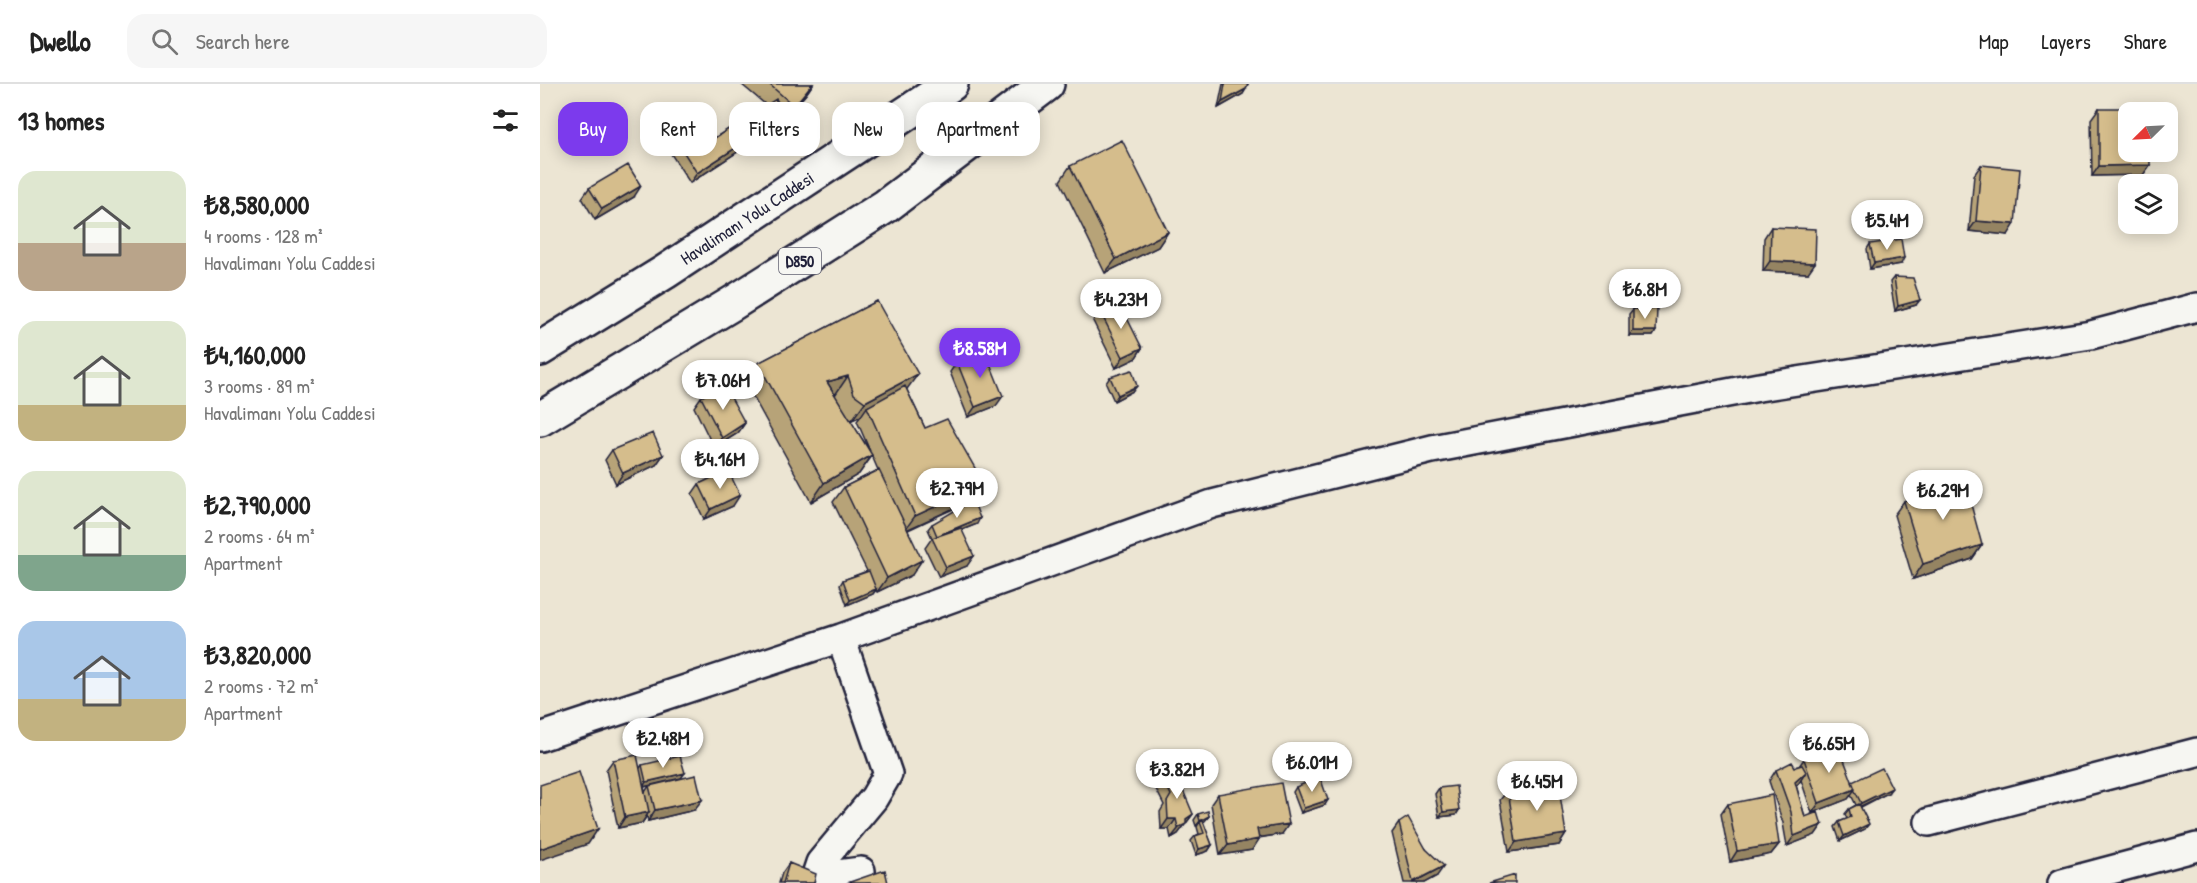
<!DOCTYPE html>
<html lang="en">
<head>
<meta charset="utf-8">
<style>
	:root { --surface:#fff; --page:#f6f6f6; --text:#222; --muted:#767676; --line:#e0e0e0; --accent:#7c3aed }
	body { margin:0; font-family:"Patrick Hand",sans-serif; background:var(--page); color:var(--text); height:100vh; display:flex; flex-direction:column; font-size:22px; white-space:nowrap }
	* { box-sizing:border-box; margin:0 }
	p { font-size:20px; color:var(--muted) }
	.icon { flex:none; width:33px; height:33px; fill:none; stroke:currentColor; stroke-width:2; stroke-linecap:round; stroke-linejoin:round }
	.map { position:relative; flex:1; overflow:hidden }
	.side { display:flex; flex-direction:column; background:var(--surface); width:540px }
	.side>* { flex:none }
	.banner { position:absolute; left:18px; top:18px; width:570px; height:54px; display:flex; gap:12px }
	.needle { width:39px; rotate:246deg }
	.controls { position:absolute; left:1578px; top:18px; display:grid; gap:12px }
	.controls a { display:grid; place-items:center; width:60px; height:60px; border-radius:12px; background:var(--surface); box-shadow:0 3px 15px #0003; font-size:30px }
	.price { position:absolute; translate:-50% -51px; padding:0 14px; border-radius:21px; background:#fff; color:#222; font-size:20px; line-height:39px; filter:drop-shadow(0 2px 3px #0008) }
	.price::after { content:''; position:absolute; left:50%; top:36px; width:18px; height:14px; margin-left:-9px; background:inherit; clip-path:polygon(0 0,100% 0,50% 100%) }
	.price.active { background:var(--accent); color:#fff }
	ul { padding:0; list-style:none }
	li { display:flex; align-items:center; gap:18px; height:150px; padding:0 18px }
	li span { display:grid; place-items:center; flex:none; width:168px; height:120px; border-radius:18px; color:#555 }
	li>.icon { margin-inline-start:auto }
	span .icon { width:72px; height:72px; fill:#fffc; stroke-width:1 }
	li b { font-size:26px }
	h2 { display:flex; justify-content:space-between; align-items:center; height:72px; padding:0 18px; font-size:26px }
	.chip { padding:0 21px; border-radius:18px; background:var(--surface); box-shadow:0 3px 15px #0003; font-size:21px; line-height:54px }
	.chip.active { background:var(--accent); color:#fff }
	header { display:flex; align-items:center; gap:36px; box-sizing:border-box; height:84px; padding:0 30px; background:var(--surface); border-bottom:2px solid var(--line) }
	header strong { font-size:28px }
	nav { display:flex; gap:33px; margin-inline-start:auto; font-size:21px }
	.search { width:420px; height:54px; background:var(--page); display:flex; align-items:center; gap:15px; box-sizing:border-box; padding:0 21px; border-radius:18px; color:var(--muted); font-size:22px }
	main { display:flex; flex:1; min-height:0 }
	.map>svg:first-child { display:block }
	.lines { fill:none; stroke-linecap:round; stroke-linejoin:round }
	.street-casing { stroke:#22223b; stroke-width:32 }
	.highway-casing { stroke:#22223b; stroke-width:38 }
	.street { stroke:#f6f6f2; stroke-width:27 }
	.highway { stroke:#f6f6f2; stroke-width:33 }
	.wall { fill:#b7a378; stroke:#22223b; stroke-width:1.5; fill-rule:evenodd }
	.shaded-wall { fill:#958462; stroke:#22223b; stroke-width:1.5 }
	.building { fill:#d5bd8c; stroke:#22223b; stroke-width:1.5 }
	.labels { text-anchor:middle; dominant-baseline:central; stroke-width:4.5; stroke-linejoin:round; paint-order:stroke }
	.shield { fill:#f6f6f2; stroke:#626272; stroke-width:1.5 }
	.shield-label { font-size:16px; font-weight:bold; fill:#22223b }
	.street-label { font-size:18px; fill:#22223b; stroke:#f6f6f2 }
</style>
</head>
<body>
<header>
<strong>Dwello</strong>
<div class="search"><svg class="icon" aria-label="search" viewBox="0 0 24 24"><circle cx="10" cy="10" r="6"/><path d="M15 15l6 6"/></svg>Search here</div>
<nav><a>Map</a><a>Layers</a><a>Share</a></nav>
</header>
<main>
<section class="side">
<h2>13 homes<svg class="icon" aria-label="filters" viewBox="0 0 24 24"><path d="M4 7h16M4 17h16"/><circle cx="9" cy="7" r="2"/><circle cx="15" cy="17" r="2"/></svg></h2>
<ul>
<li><span style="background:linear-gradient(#dfe7d0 60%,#b9a48a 0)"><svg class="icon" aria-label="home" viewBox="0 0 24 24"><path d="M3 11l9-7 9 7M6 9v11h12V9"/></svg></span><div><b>₺8,580,000</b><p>4 rooms · 128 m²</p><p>Havalimanı Yolu Caddesi</p></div></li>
<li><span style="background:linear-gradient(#dfe7d0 70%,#c2b280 0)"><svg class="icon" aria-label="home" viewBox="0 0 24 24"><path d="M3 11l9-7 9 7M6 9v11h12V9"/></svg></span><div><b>₺4,160,000</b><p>3 rooms · 89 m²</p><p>Havalimanı Yolu Caddesi</p></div></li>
<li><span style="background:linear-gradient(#dfe7d0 70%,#7fa58c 0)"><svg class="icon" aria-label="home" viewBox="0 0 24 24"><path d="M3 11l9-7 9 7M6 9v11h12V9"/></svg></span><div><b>₺2,790,000</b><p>2 rooms · 64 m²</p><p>Apartment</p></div></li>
<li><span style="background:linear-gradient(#a9c7e8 65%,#c2b280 0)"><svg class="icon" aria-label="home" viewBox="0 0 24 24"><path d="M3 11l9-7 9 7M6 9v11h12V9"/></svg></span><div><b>₺3,820,000</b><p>2 rooms · 72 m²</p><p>Apartment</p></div></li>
</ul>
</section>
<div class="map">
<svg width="1657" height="799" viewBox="0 0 1657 799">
	<rect width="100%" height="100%" fill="#ece5d3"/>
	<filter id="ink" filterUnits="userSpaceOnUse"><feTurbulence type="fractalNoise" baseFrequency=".0167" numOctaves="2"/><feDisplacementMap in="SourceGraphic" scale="12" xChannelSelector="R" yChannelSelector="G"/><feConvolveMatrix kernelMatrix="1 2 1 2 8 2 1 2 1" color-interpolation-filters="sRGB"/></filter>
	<g filter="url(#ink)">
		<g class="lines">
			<!-- street casing -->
			<g class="street-casing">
				<path id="street" d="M301,554L348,690L334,714L280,779L277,788L298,790L321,787
					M0,653L301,554L672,420L892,365L1219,303L1551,251L1657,223
					M1389,738L1657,668
					M1522,799L1657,763"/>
			</g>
			<!-- highway casing -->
			<g class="highway-casing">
				<path id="highway" d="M0,265L125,188L411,0
					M0,335L193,219L346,122L507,0"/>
			</g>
			<!-- street -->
			<use href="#street" class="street"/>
			<!-- highway -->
			<use href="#highway" class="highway"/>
		</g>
		<!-- wall -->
		<path class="wall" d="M201,0H273L266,10L239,41L150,99L118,50L125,39L170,57L226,21Z
			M683,0H708L703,10L678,24Z
			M1559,24L1610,81L1603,91L1552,92L1551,35Z
			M1441,81L1468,151L1429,147L1434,91Z
			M530,82L628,148L618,163L565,189L520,97Z
			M49,104L94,113L55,136L42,114Z
			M1231,143L1268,189L1223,187L1224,154Z
			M1330,160L1361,180L1330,185L1327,165Z
			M1354,193L1376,221L1355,227L1350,198Z
			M337,217L367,306L385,344L434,415L368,446L372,491L337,508L336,506L333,510L307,521L300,501L303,496L327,487L293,418L304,403L338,386L332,372L319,390L271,418L205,298L218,279ZM321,332L317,337L330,367L309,335L312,336Z
			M1093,225L1116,247L1113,252H1089V230Z
			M560,227L602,264L595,275L576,284L553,237Z
			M417,278L456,322L428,333L410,288Z
			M570,293L593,307L574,317L566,299Z
			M161,313L205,339L198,349L174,364L154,323Z
			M72,366L123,371L116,381L76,400L65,376Z
			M174,373L211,376L208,381L191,391L193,422L164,435L152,410L159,400L178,391L171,378Z
			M1364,417L1442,461L1432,475L1373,495L1354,431Z
			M392,440H437L422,446L427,482L399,493L385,464L392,454L388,445Z
			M1264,675L1312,698L1348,709L1321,723L1325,745L1300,757L1295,743L1299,738L1307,735L1305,730L1309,725L1316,721L1311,711L1308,715L1272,729L1261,696L1256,701L1265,733L1282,741L1275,751L1247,762L1243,739L1229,697L1236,686L1259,682Z
			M73,676L100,684L102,681L141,694L104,703L105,708L109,702L154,726L108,737L107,732L102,739L78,744L66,686Z
			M622,692L653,730L638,750L631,754L629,745H621L620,728L624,721L615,703Z
			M756,703L785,721L761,729L753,708Z
			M899,704L919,726L916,731L899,733L895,710Z
			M968,706L1026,750L1019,761L969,768L960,716Z
			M678,710L742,750L719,754V755L712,766L680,771L671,720Z
			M1188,720L1239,760L1231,770L1190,778L1181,730Z
			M658,730L669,732L663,738L672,761L668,767L656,771L651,757L655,752L659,750L657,743L658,741L656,742L654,736Z
			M859,739L886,765L897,792L884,799H864L852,749Z
			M249,779L274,799H239L242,789Z"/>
		<!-- shaded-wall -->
		<path class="shaded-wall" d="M272,0H273L266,10L243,36L254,22Z
			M706,5L703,10L678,24L682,18Z
			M246,31L239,41L150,99L157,89Z
			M1610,81L1603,91L1552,92L1559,82Z
			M101,102L94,113L55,136L62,125Z
			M1436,137L1475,140L1468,151L1429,147Z
			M628,148L618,163L565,189L576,175Z
			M1364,174L1361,180L1330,185L1334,179Z
			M1230,177L1275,179L1268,189L1223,187Z
			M1380,216L1376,221L1355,227L1358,222Z
			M1093,247H1116L1113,252H1089Z
			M602,264L595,275L576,284L583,273Z
			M378,290L365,308L327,323L321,332L312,336L325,318Z
			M308,292L295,311L287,298Z
			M597,302L593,307L574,317L578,311Z
			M463,312L456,322L428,333L435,323Z
			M205,339L198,349L174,364L182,354Z
			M123,371L116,381L76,400L83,389Z
			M332,371L319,390L271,418L284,399Z
			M211,376L208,381L182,397L185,391Z
			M444,400L434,415L364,447L375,432Z
			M200,411L193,422L164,435L171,425Z
			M440,434L437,440L394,457L397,452Z
			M1442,461L1432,475L1373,495L1383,480Z
			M434,472L427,482L399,493L406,483Z
			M382,476L372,491L337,508L347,494Z
			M336,505L333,510L307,521L310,516Z
			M1266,688L1259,699L1248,708L1255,698Z
			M145,689L141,694L103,703L106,698Z
			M1352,704L1348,709L1317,724L1321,719Z
			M1315,705L1308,715L1272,729L1279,719Z
			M162,716L154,726L108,737L115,726Z
			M788,716L785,721L761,729L764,724Z
			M919,726L916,731L899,733L903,728Z
			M109,728L102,739L78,744L85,733Z
			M653,730L638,750L631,754L646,735Z
			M669,732L665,737L661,739L660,738L656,742L660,737Z
			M628,735H636L629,745H621Z
			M749,740L742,750L710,755L717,745Z
			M1329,740L1325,745L1300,757L1304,752Z
			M1282,741L1275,751L1247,762L1254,752Z
			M58,745L48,760L0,776V765Z
			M1026,750L1019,761L969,768L976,758Z
			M719,755L712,766L680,771L688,761Z
			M1239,760L1231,770L1190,778L1197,767Z
			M672,761L668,767L656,771L659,765Z
			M904,782L897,792L884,799H872Z"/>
		<!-- building -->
		<path class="building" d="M229,0H272L254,22Z
			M685,0H708L706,5L682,18Z
			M236,15L246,31L157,89L125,39L149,24L170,57Z
			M1559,24H1610V28H1588V68H1610V81L1559,82Z
			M582,56L628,148L576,175L530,82Z
			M88,81L101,102L62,125L49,104Z
			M1441,81L1480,85L1475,140L1436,137Z
			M1231,143L1276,145L1275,179L1230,177Z
			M1361,155L1364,174L1334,179L1330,160Z
			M1354,193L1373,194L1380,216L1358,222Z
			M337,217L378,290L325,318L314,310L308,292L287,298L332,371L284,399L218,279Z
			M579,218L602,264L583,273L560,227Z
			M1093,225H1117L1116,247H1093Z
			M445,267L463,312L435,323L417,278Z
			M592,286L597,302L578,311L570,293Z
			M184,301L205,339L182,354L161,313Z
			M365,302L385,344L407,335L444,400L375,432L327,323Z
			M113,349L123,371L83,389L72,366Z
			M200,357L211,376L190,389L188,386L183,388L174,373Z
			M188,386L200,411L171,425L159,400Z
			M339,386L382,476L347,494L304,403Z
			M1423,391L1442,461L1383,480L1364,417Z
			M433,416L440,434L397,452L392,440Z
			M421,444L434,472L406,483L392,454Z
			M329,487L336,505L310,516L303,496Z
			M1298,660L1315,705L1279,719L1264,675Z
			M97,671L109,728L85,733L73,676Z
			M140,672L145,689L106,698L102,681Z
			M1252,678L1255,683L1262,681L1266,688L1255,698L1265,733L1278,728L1282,741L1254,752L1251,728L1236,686Z
			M1342,684L1352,704L1321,719L1314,705H1315L1312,698Z
			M635,687L653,730L646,735V740L638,744L636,735H628L627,718L631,711L622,692Z
			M39,688L58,745L0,765V701Z
			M156,691L162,716L115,726L109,702Z
			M780,693L788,716L764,724L756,703Z
			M1018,698L1026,750L976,758L968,706Z
			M741,699L749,740L717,745L719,755L688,761L678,710Z
			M916,702L919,726L903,728L899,704Z
			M1232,711L1239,760L1197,767L1188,720Z
			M1319,720L1329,740L1304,752L1299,738L1311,733L1309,725Z
			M668,727L669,732L660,737L658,730Z
			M868,733L886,765L904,782L873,798L859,739Z
			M663,737L672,761L659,765L655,752L664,749L660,738Z
			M249,779L276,790L274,799H243Z
			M345,786L348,799H307Z
			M975,791V799H949Z"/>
	</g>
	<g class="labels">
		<!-- shield labels -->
		<rect class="shield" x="239" y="164" width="42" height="26" rx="4.5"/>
		<g class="shield-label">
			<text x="260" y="177">D850</text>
		</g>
		<!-- street labels -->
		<g class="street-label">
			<text transform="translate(207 134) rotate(-33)">Havalimanı Yolu Caddesi</text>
		</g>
	</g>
</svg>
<div class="controls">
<a><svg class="needle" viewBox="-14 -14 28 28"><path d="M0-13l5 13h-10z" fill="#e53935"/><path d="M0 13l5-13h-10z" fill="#767676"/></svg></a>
<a><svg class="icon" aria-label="layers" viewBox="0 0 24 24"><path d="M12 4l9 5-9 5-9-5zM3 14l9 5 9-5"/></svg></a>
</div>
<b class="price" style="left:1347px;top:167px">₺5.4M</b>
<b class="price" style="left:1105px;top:236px">₺6.8M</b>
<b class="price" style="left:581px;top:246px">₺4.23M</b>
<b class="price active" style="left:440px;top:295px">₺8.58M</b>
<b class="price" style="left:183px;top:327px">₺7.06M</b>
<b class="price" style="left:180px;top:406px">₺4.16M</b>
<b class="price" style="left:417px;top:435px">₺2.79M</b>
<b class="price" style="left:1403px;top:437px">₺6.29M</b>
<b class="price" style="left:123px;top:685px">₺2.48M</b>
<b class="price" style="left:1289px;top:690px">₺6.65M</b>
<b class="price" style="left:772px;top:709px">₺6.01M</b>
<b class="price" style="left:637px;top:716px">₺3.82M</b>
<b class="price" style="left:997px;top:728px">₺6.45M</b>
<div class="banner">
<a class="chip active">Buy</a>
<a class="chip">Rent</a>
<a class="chip">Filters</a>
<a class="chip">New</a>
<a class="chip">Apartment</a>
</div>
</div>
</main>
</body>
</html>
